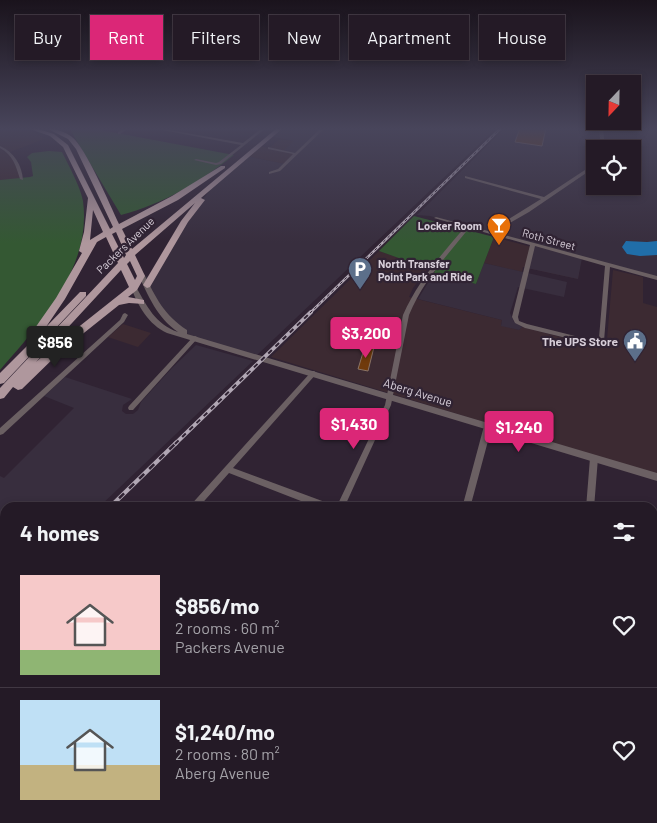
<!DOCTYPE html>
<html lang="en">
<head>
<meta charset="utf-8">
<style>
	:root { --surface:#241a26; --page:#302732; --text:#f1f3f6; --muted:#a3a1a7; --line:#413843; --accent:#db2777 }
	body { margin:0; font-family:Barlow,sans-serif; background:var(--page); color:var(--text); height:100vh; display:flex; flex-direction:column; font-size:19px; white-space:nowrap }
	* { box-sizing:border-box; margin:0 }
	p { font-size:16px; color:var(--muted) }
	.icon { flex:none; width:28px; height:28px; fill:none; stroke:currentColor; stroke-width:2; stroke-linecap:round; stroke-linejoin:round }
	.map { position:relative; flex:1; overflow:hidden }
	.sheet { position:absolute; left:0px; top:502px; width:658px; height:321px; display:flex; flex-direction:column; background:var(--surface); border-radius:15px 15px 0 0; box-shadow:0 2px 8px #0003,0 0 0 1px var(--line) }
	.sheet>* { flex:none }
	.guide { position:absolute; left:15px; top:15px; width:628px; height:45px; display:flex; gap:10px }
	.needle { width:32px; rotate:202deg }
	.buttons { position:absolute; left:586px; top:75px; display:grid; gap:10px }
	.buttons a { display:grid; place-items:center; width:55px; height:55px; border-radius:0px; background:var(--surface); box-shadow:0 2px 8px #0003,0 0 0 1px var(--line); font-size:25px }
	.price { position:absolute; translate:-50% -42px; padding:0 11px; border-radius:5px; background:var(--accent); color:#fff; font-size:16px; line-height:32px; filter:drop-shadow(0 1px 2px #0008) }
	.price::after { content:''; position:absolute; left:50%; top:30px; width:15px; height:11px; margin-left:-8px; background:inherit; clip-path:polygon(0 0,100% 0,50% 100%) }
	.price.on { background:#222; color:#fff }
	ul { padding:0; list-style:none }
	li { display:flex; align-items:center; gap:15px; height:125px; padding:0 20px }
	li+li { border-top:1px solid var(--line) }
	li span { display:grid; place-items:center; flex:none; width:140px; height:100px; border-radius:0px; color:#555 }
	li>.icon { margin-inline-start:auto }
	span .icon { width:60px; height:60px; fill:#fffc; stroke-width:1 }
	li b { font-size:21px }
	h2 { display:flex; justify-content:space-between; align-items:center; height:60px; padding:0 20px; font-size:21px }
	.chip { padding:0 18px; border-radius:0px; background:var(--surface); box-shadow:0 2px 8px #0003,0 0 0 1px var(--line); font-size:18px; line-height:45px }
	.chip.on { background:var(--accent); color:#fff }
	.map>svg:first-child { display:block }
	.commercial { fill:#3c2a32 }
	.industrial { fill:#382e3e; fill-rule:evenodd }
	.green { fill:#345833 }
	.water { fill:#206ea9 }
	.building { fill:#703a0c; stroke:#8a7466 }
	.lines { fill:none; stroke-linecap:round; stroke-linejoin:round }
	.minor { fill:#6b6063; fill-rule:evenodd }
	.tertiary { fill:#6b6063; fill-rule:evenodd }
	.primary { fill:#af979d; fill-rule:evenodd }
	.rail-far3-casing { stroke:#b1a7b4; stroke-width:2.5 }
	.rail-far2-casing { stroke:#b1a7b4; stroke-width:4 }
	.rail-far1-casing { stroke:#b1a7b4; stroke-width:4.5 }
	.rail-casing { stroke:#b1a7b4; stroke-width:5 }
	.rail-far3 { stroke:#302333; stroke-width:1; stroke-dasharray:3; stroke-linecap:butt }
	.rail-far2 { stroke:#302333; stroke-width:2; stroke-dasharray:5; stroke-linecap:butt }
	.rail-far1 { stroke:#302333; stroke-width:2.5; stroke-dasharray:7; stroke-linecap:butt }
	.rail { stroke:#302333; stroke-width:3; stroke-dasharray:9; stroke-linecap:butt }
	.labels { text-anchor:middle; dominant-baseline:central; stroke-width:4.5; stroke-linejoin:round; paint-order:stroke }
	.far-poi-label { font-size:11px; font-weight:bold; fill:#d7ced9; stroke:#302333; text-anchor:end }
	.far-street-label { font-size:11px; fill:#d7ced9; stroke:#302333 }
	.poi-label { font-size:12px; font-weight:bold; fill:#d7ced9; stroke:#302333; text-anchor:end }
	.street-label { font-size:12px; fill:#d7ced9; stroke:#302333 }
</style>
</head>
<body>
<div class="map">
<svg width="657" height="823" viewBox="0 0 657 823">
	<rect width="100%" height="100%" fill="#302333"/>
	<!-- commercial -->
	<path class="commercial" d="M0,128H14L33,131L44,139L10,152L18,163L22,179L0,180Z
		M280,139L294,141L296,154L285,164L246,156L258,146L269,148Z
		M494,237L581,260L578,279L523,267L522,272L484,263Z
		M379,251L428,268L413,288L409,297L502,320L501,325L519,330L522,327L591,345L602,344L607,339L613,270L643,277V303L657,307V475L271,357Z
		M123,324L151,333L138,347L108,337Z"/>
	<!-- industrial -->
	<path class="industrial" d="M280,128H496L255,357L195,338L172,325L141,274L151,278L185,221L220,178L246,156L285,164L295,154L283,151L294,141L269,136Z
		M505,128H653L657,135V278L582,258L578,279L527,268L533,245L430,216L417,215ZM595,149H632V186H595Z
		M484,263L567,282L564,297L518,287L510,313L514,322L522,327L519,330L501,326L502,320L418,299L434,273L476,284Z
		M196,345L253,361L99,507L5,508V595L0,600V476L4,478L74,408L44,396L65,377L132,399L123,405L122,411L126,414H133L138,410L141,402L172,368Z"/>
	<!-- green -->
	<path class="green" d="M69,128H90L234,155C198,183 165,203 121,215Z
		M49,151L62,152C68,164 81,188 83,201C92,267 41,323 0,370V180L30,177L33,176L31,162L27,157L32,153Z
		M414,216L494,237L476,284L434,273L435,271L379,251Z
		M653,708L657,709V823H606V819H652Z"/>
	<!-- water -->
	<path class="water" d="M626,241L647,242L657,241V255L640,256L627,254L622,247Z"/>
	<!-- building -->
	<path class="building" d="M520,128H546L542,146L515,142Z
		M365,346L374,347L368,371L358,369Z"/>
	<g class="lines">
		<!-- minor -->
		<path class="minor" d="M125,128H129L120,134H118V132Z
			M152,128H158L243,143L262,128H266L221,164L216,165L194,160L196,159L216,163L219,162L241,145Z
			M321,128H325L280,171L269,174V172L278,169L293,154L268,149V147L295,153Z
			M599,128H603L605,149H601Z
			M0,146C14,152 22,165 23,180L20,179C16,166 13,155 0,148Z
			M594,164H595V167L529,212L503,227L497,233L657,276V280L610,267L604,341L587,343L525,328L515,323L512,317L530,245L469,228C446,257 423,281 409,315L391,405L344,508H336L385,405L403,315C418,281 441,255 465,227L434,218L436,217L492,232L499,225L541,199L465,178V176L544,197ZM535,246L605,266L599,338L587,339L527,324L519,321L518,317Z
			M125,313L128,315L124,322L3,434L0,435V428L120,320L123,314Z
			M195,336L197,337L198,338L197,339L133,410H129L128,408L129,406L193,337Z
			M312,371H314L317,373L233,468L333,505L334,508H319L229,473L198,508H188Z
			M488,423L490,424L492,426L470,508H462L484,426L486,424Z
			M594,455L597,456L598,458L594,508H586L590,458L591,456Z
			M652,624L657,626V636L652,634Z
			M5,708V721L0,724V711Z
			M266,819H278L277,823H265Z
			M283,819H300L302,823H285Z
			M579,819H591V823H579Z"/>
		<!-- tertiary -->
		<path class="tertiary" d="M141,272L144,274C156,298 164,315 187,330V334L657,473V481L167,333C148,324 139,307 131,288L134,286L136,287C147,306 155,324 178,332C157,318 148,295 138,274Z"/>
		<!-- primary -->
		<path class="primary" d="M27,128H35L54,134L68,145L110,229L113,227L76,149L68,139L46,128C54,128 66,132 72,137C86,148 110,205 119,224L172,196L221,166H225V168L178,200L122,229L132,249L277,128H283L201,198L205,200L188,222L150,287L147,288L143,285L181,221L195,203L135,255L145,276L137,290L128,297L144,300V304L129,303L119,305L60,352L22,389L18,390L13,387L4,398L0,399V388L118,263L106,237L97,242L65,299L46,327L80,292H86V296L4,383L0,384V373L32,341L28,338L56,298L82,253L79,251L84,232L88,198L63,147L50,136ZM93,210L103,232L90,240ZM116,232L126,255L124,258L112,234ZM130,261L137,276L135,280L127,264ZM121,270L129,287L52,348L36,362Z"/>
		<!-- rail-far3 casing -->
		<g class="rail-far3-casing">
			<path id="rail-far3" d="M310,313L501,128"/>
		</g>
		<!-- rail-far2 casing -->
		<g class="rail-far2-casing">
			<path id="rail-far2" d="M175,444L311,312"/>
		</g>
		<!-- rail-far1 casing -->
		<g class="rail-far1-casing">
			<path id="rail-far1" d="M109,508L176,443
				M3,611L5,609"/>
		</g>
		<!-- rail casing -->
		<g class="rail-casing">
			<path id="rail" d="M0,614L4,610"/>
		</g>
		<!-- rail-far3 -->
		<use href="#rail-far3" class="rail-far3"/>
		<!-- rail-far2 -->
		<use href="#rail-far2" class="rail-far2"/>
		<!-- rail-far1 -->
		<use href="#rail-far1" class="rail-far1"/>
		<!-- rail -->
		<use href="#rail" class="rail"/>
	</g>
	<!-- sky -->
	<linearGradient id="sky" x2="0" y2="1"><stop stop-color="#1a131c"/><stop offset="0.53" stop-color="#48455b"/><stop offset="1" stop-color="#48455b" stop-opacity="0"/></linearGradient>
	<rect width="657" height="243" fill="url(#sky)"/>
	<!-- icons -->
	<defs>
		<g id="bar-pin" transform="scale(1.25)"><path d="M0 17L-7.5 6A9.5 9.5 0 1 1 7.5 6Z" fill="#e8710a" stroke="#302333"/><path d="M-6-5H6L.8 .8V4.5H3.5V6h-7V4.5H-.8V.8Z" fill="#fff"/></g>
		<g id="parking-pin" transform="scale(1.25)"><path d="M0 17L-7.5 6A9.5 9.5 0 1 1 7.5 6Z" fill="#5c6f8a" stroke="#302333"/><path d="M-3.5-5.5H1a3.5 3.5 0 0 1 0 7H-1V5.5H-3.5ZM-1-3.4V-.6H.8a1.4 1.4 0 0 0 0-2.8Z" fill="#fff"/></g>
		<g id="civic-pin" transform="scale(1.25)"><path d="M0 17L-7.5 6A9.5 9.5 0 1 1 7.5 6Z" fill="#5c6f8a" stroke="#302333"/><path d="M-.6-6.5H3V-4.5H.6V-3L4-1V1h2V6H-6V1h2V-1L-.6-3ZM-1.2 2.5V6h2.4V2.5Z" fill="#fff"/></g>
	</defs>
	<g fill-rule="evenodd">
		<use href="#bar-pin" x="499" y="225"/>
		<use href="#parking-pin" x="360" y="269"/>
		<use href="#civic-pin" x="635" y="341"/>
	</g>
	<g class="labels">
		<!-- far-poi labels -->
		<g class="far-poi-label">
			<text x="482" y="225">Locker Room</text>
			<text x="378" y="263" text-anchor="start">North Transfer<tspan x="378" dy="13">Point Park and Ride</tspan></text>
		</g>
		<!-- far-street labels -->
		<g class="far-street-label">
			<text transform="translate(549 239) rotate(15)">Roth Street</text>
			<text transform="translate(125 245) rotate(-44)">Packers Avenue</text>
		</g>
		<!-- poi labels -->
		<g class="poi-label">
			<text x="618" y="341">The UPS Store</text>
		</g>
		<!-- street labels -->
		<g class="street-label">
			<text transform="translate(418 392) rotate(17)">Aberg Avenue</text>
		</g>
	</g>
</svg>
<div class="buttons">
<a><svg class="needle" viewBox="-14 -14 28 28"><path d="M0-13l5 13h-10z" fill="#e53935"/><path d="M0 13l5-13h-10z" fill="#a3a1a7"/></svg></a>
<a><svg class="icon" aria-label="locate" viewBox="0 0 24 24"><circle cx="12" cy="12" r="6"/><path d="M12 2v4M12 18v4M2 12h4M18 12h4"/></svg></a>
</div>
<b class="price" style="left:366px;top:359px">$3,200</b>
<b class="price on" style="left:55px;top:368px">$856</b>
<b class="price" style="left:354px;top:450px">$1,430</b>
<b class="price" style="left:519px;top:453px">$1,240</b>
<div class="guide">
<a class="chip">Buy</a>
<a class="chip on">Rent</a>
<a class="chip">Filters</a>
<a class="chip">New</a>
<a class="chip">Apartment</a>
<a class="chip">House</a>
</div>
<section class="sheet">
<h2>4 homes<svg class="icon" aria-label="filters" viewBox="0 0 24 24"><path d="M4 7h16M4 17h16"/><circle cx="9" cy="7" r="2"/><circle cx="15" cy="17" r="2"/></svg></h2>
<ul>
<li><span style="background:linear-gradient(#f6c9c9 75%,#8fb573 0)"><svg class="icon" aria-label="home" viewBox="0 0 24 24"><path d="M3 11l9-7 9 7M6 9v11h12V9"/></svg></span><div><b>$856/mo</b><p>2 rooms · 60 m²</p><p>Packers Avenue</p></div><svg class="icon" aria-label="heart" viewBox="0 0 24 24"><path d="M12 20l-8-8c-3-5 5-10 8-4 3-6 11-1 8 4z"/></svg></li>
<li><span style="background:linear-gradient(#bfe0f5 65%,#c2b280 0)"><svg class="icon" aria-label="home" viewBox="0 0 24 24"><path d="M3 11l9-7 9 7M6 9v11h12V9"/></svg></span><div><b>$1,240/mo</b><p>2 rooms · 80 m²</p><p>Aberg Avenue</p></div><svg class="icon" aria-label="heart" viewBox="0 0 24 24"><path d="M12 20l-8-8c-3-5 5-10 8-4 3-6 11-1 8 4z"/></svg></li>
</ul>
</section>
</div>
</body>
</html>
